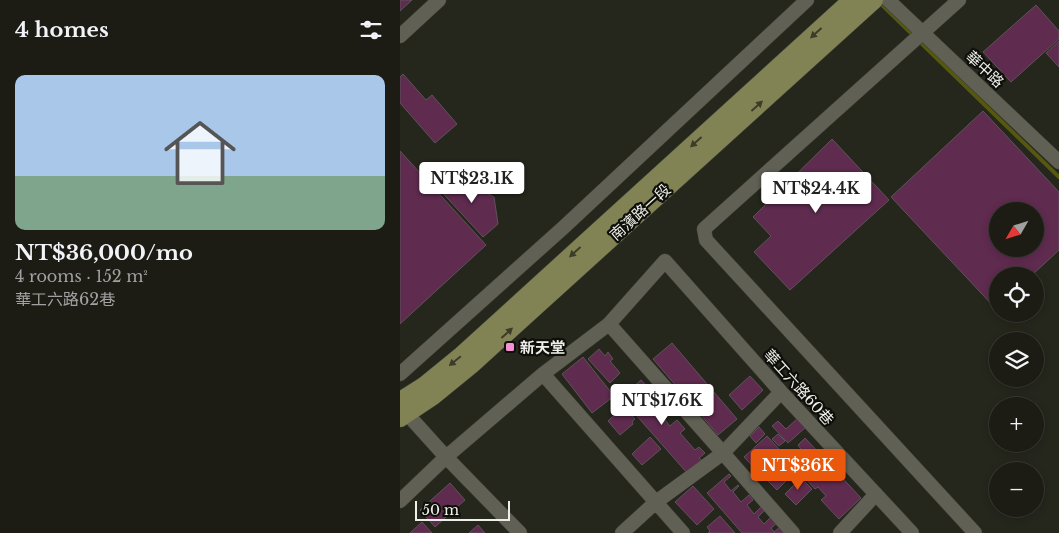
<!DOCTYPE html>
<html lang="en">
<head>
<meta charset="utf-8">
<style>
	:root { --surface:#1c1c15; --page:#25251e; --text:#f1f3f6; --muted:#a0a1a0; --line:#3a3a34; --accent:#ea580c }
	body { margin:0; font-family:"Libre Baskerville","Noto Sans TC",serif; background:var(--page); color:var(--text); height:100vh; display:flex; flex-direction:column; font-size:19px; white-space:nowrap }
	* { box-sizing:border-box; margin:0 }
	p { font-size:16px; color:var(--muted) }
	.icon { flex:none; width:28px; height:28px; fill:none; stroke:currentColor; stroke-width:2; stroke-linecap:round; stroke-linejoin:round }
	.map { position:relative; flex:1; overflow:hidden }
	.sheet { display:flex; flex-direction:column; background:var(--surface); width:400px }
	.sheet>* { flex:none }
	.needle { width:32px; rotate:231deg }
	.controls { position:absolute; left:589px; top:202px; display:grid; gap:10px }
	.controls a { display:grid; place-items:center; width:55px; height:55px; border-radius:50%; background:var(--surface); box-shadow:0 2px 8px #0003,0 0 0 1px var(--line); font-size:25px }
	.scale { position:absolute; left:15px; bottom:12px; width:95px; box-sizing:border-box; padding-left:5px; border:2px solid #eeefe8; border-top:0; font-size:14px; line-height:18px; white-space:nowrap; color:#eeefe8; -webkit-text-stroke:4px #0e0f0a; paint-order:stroke }
	.price { position:absolute; translate:-50% -42px; padding:0 11px; border-radius:5px; background:#fff; color:#222; font-size:16px; line-height:32px; filter:drop-shadow(0 1px 2px #0008) }
	.price::after { content:''; position:absolute; left:50%; top:30px; width:15px; height:11px; margin-left:-8px; background:inherit; clip-path:polygon(0 0,100% 0,50% 100%) }
	.price.on { background:var(--accent); color:#fff }
	ul { padding:0; list-style:none }
	li { display:grid; align-content:center; gap:10px; height:265px; padding:0 15px }
	li+li { border-top:1px solid var(--line) }
	li span { display:grid; place-items:center; height:155px; border-radius:10px; color:#555 }
	li>.icon { margin-inline-start:auto }
	span .icon { width:90px; height:90px; fill:#fffc; stroke-width:1 }
	li b { font-size:21px }
	h2 { display:flex; justify-content:space-between; align-items:center; height:60px; padding:0 15px; font-size:21px }
	main { display:flex; flex:1; min-height:0 }
	.map>svg:first-child { display:block }
	.lines { fill:none; stroke-linecap:round; stroke-linejoin:round }
	.stream { stroke:#575810; stroke-width:4 }
	.building { fill:#5f2b4f; stroke:#5f535a; fill-rule:evenodd }
	.minor-casing { stroke:#404038; stroke-width:15 }
	.major-casing { stroke:#404038; stroke-width:19 }
	.minor { stroke:#606055; stroke-width:14 }
	.major { stroke:#828354; stroke-width:18 }
	.oneway { fill:#3c3d28 }
	.poi-dot { fill:#f491d3; stroke:#0e0f0a; stroke-width:2 }
	.labels { text-anchor:middle; dominant-baseline:central; stroke-width:4.5; stroke-linejoin:round; paint-order:stroke }
	.street-label { font-size:15px; fill:#eeefe8; stroke:#0e0f0a }
	.poi-label { font-size:15px; font-weight:bold; fill:#eeefe8; stroke:#0e0f0a; text-anchor:start }
</style>
</head>
<body>
<main>
<section class="sheet">
<h2>4 homes<svg class="icon" aria-label="filters" viewBox="0 0 24 24"><path d="M4 7h16M4 17h16"/><circle cx="9" cy="7" r="2"/><circle cx="15" cy="17" r="2"/></svg></h2>
<ul>
<li><span style="background:linear-gradient(#a9c7e8 65%,#7fa58c 0)"><svg class="icon" aria-label="home" viewBox="0 0 24 24"><path d="M3 11l9-7 9 7M6 9v11h12V9"/></svg></span><div><b>NT$36,000/mo</b><p>4 rooms · 152 m²</p><p>華工六路62巷</p></div></li>
</ul>
</section>
<div class="map">
<svg width="659" height="533" viewBox="0 0 659 533">
	<rect width="100%" height="100%" fill="#25261c"/>
	<g class="lines">
		<!-- stream -->
		<path class="stream" d="M478,1L514,36
			M519,41L659,177"/>
	</g>
	<!-- building -->
	<path class="building" d="M0,0H12L0,11Z
		M636,5L659,31V39L611,82L583,52Z
		M659,41V67L646,53Z
		M3,74L26,100L32,95L57,124L35,143L0,103V77Z
		M583,111L659,192V250L631,276H598V307L596,309L491,197ZM598,211H635V249H598Z
		M432,139L489,200L390,290L354,252L371,236L353,217Z
		M0,151L86,245L0,324Z
		M51,175L94,197L98,224L83,237L38,188Z
		M272,343L337,419L318,435L253,359Z
		M199,349L205,356L208,352L213,359L210,361L220,373L210,383L188,359Z
		M183,357L214,396L192,413L162,374Z
		M350,376L363,390L342,410L329,395Z
		M241,380L271,413L264,419L270,426L277,420L285,429L280,433L295,450L299,447L305,453L299,458L302,461L288,474L221,398Z
		M224,406L235,419L232,422L233,424L220,435L208,421Z
		M398,418L406,427L388,443L372,426L378,421L386,429Z
		M359,427L365,434L356,443L350,436Z
		M378,434L385,441L379,446L372,439Z
		M367,436L381,451L358,472L344,457Z
		M250,437L261,449L242,465L232,454Z
		M405,438L461,498L439,519L421,500L426,496L418,487L415,489L391,463L403,452L398,445Z
		M383,459L396,471L377,490L364,477Z
		M329,474L331,476L324,482L331,491L338,485L339,486L333,492L341,502L349,495L353,500L347,505L354,514L361,507L364,511L358,517L364,524L370,518L376,524L371,528L374,532L380,527L386,533H342L307,493Z
		M401,478L412,489L396,505L385,494Z
		M50,483L65,500L35,527L20,510Z
		M293,486L314,509L297,525L275,502Z
		M320,516L335,533H308L310,531L307,527Z
		M22,522L32,533H10Z
		M78,525L85,533H69Z"/>
	<g class="lines">
		<!-- minor casing -->
		<g class="minor-casing">
			<path id="minor" d="M488,0L659,162
				M559,0L304,229L306,240L575,533
				M0,36L39,0
				M209,324L323,453L393,533
				M0,374L164,227L407,0
				M143,374L283,533
				M0,406L46,457L120,533
				M0,501L46,457L143,374L209,324L265,261L381,392L512,533
				M222,533L256,502L323,453L381,392
				M440,533L476,494"/>
		</g>
		<!-- major casing -->
		<g class="major-casing">
			<path id="major" d="M0,401L24,386L62,355L452,0
				M0,418L33,396L71,365L474,0"/>
		</g>
		<!-- minor -->
		<use href="#minor" class="minor"/>
		<!-- major -->
		<use href="#major" class="major"/>
	</g>
	<!-- one-way arrows -->
	<defs><path id="oneway-solid" d="M-6-.8H1V-3.2L6.5 0L1 3.2V.8H-6Z" transform="scale(1.25)"/></defs>
	<g class="oneway">
		<use href="#oneway-solid" transform="translate(416 33) rotate(138)"/>
		<use href="#oneway-solid" transform="translate(357 106) rotate(-42)"/>
		<use href="#oneway-solid" transform="translate(296 142) rotate(138)"/>
		<use href="#oneway-solid" transform="translate(175 252) rotate(138)"/>
		<use href="#oneway-solid" transform="translate(107 333) rotate(-42)"/>
		<use href="#oneway-solid" transform="translate(55 361) rotate(141)"/>
	</g>
	<!-- markers -->
	<rect class="poi-dot" x="105" y="342" width="10" height="10" rx="2.5"/>
	<g class="labels">
		<!-- street labels -->
		<g class="street-label">
			<text transform="translate(585 69) rotate(43)">華中路</text>
			<text transform="translate(240 212) rotate(-42)">南濱路一段</text>
			<text transform="translate(399 387) rotate(48)">華工六路60巷</text>
		</g>
		<!-- poi labels -->
		<g class="poi-label">
			<text x="120" y="347">新天堂</text>
		</g>
	</g>
</svg>
<div class="controls">
<a><svg class="needle" viewBox="-14 -14 28 28"><path d="M0-13l5 13h-10z" fill="#e53935"/><path d="M0 13l5-13h-10z" fill="#a0a1a0"/></svg></a>
<a><svg class="icon" aria-label="locate" viewBox="0 0 24 24"><circle cx="12" cy="12" r="6"/><path d="M12 2v4M12 18v4M2 12h4M18 12h4"/></svg></a>
<a><svg class="icon" aria-label="layers" viewBox="0 0 24 24"><path d="M12 4l9 5-9 5-9-5zM3 14l9 5 9-5"/></svg></a>
<a>+</a>
<a>−</a>
</div>
<div class="scale">50 m</div>
<b class="price" style="left:72px;top:204px">NT$23.1K</b>
<b class="price" style="left:416px;top:214px">NT$24.4K</b>
<b class="price" style="left:262px;top:426px">NT$17.6K</b>
<b class="price on" style="left:398px;top:491px">NT$36K</b>
</div>
</main>
</body>
</html>
